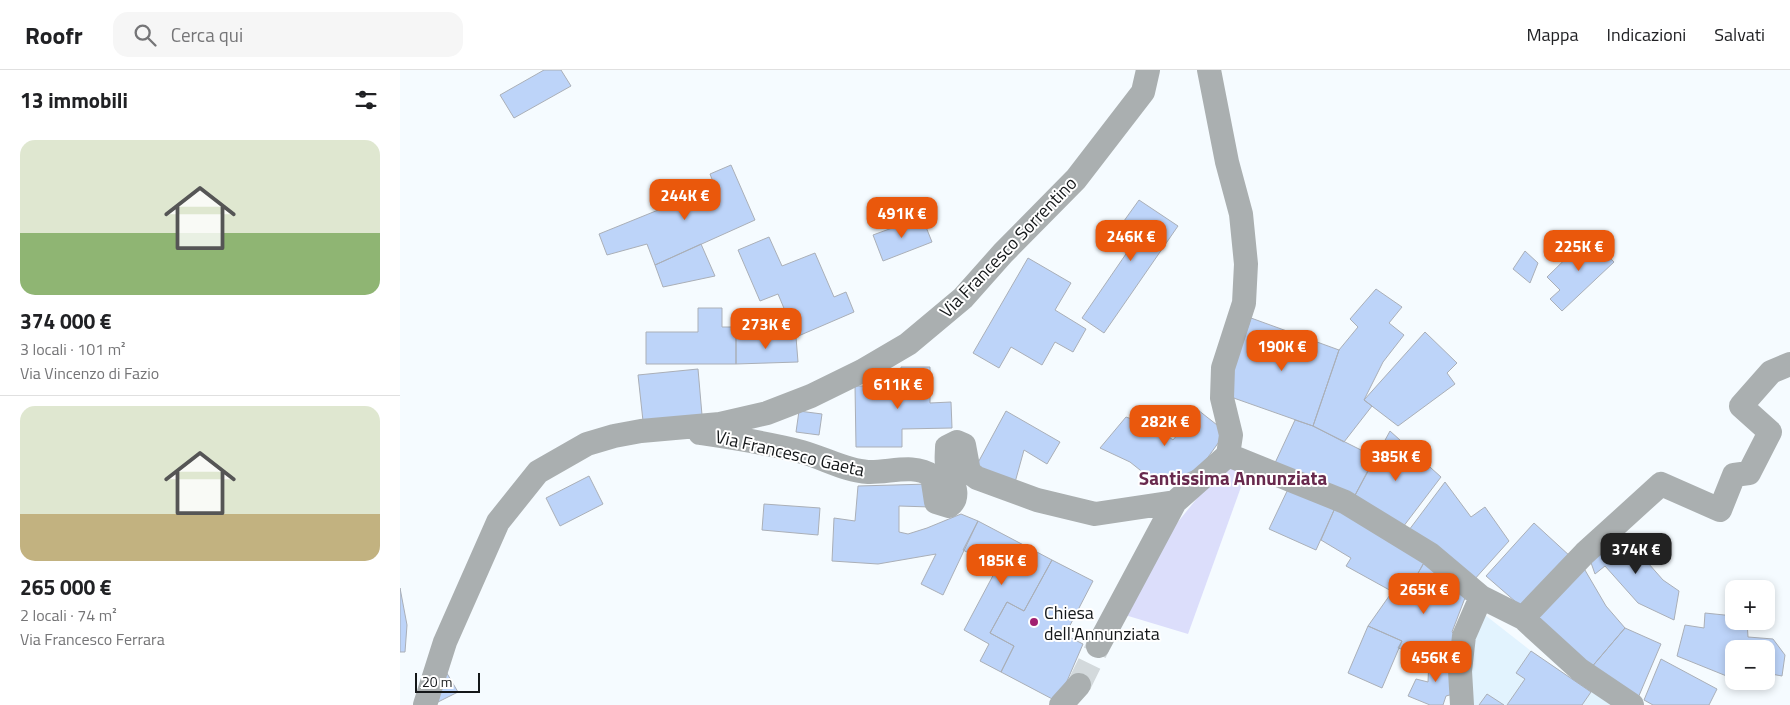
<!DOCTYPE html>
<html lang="it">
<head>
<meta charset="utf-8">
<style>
	:root { --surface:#fff; --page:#f6f6f6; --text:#202124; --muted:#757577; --line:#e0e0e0; --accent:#ea580c }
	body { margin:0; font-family:"Titillium Web",sans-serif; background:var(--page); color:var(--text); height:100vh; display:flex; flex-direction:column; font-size:19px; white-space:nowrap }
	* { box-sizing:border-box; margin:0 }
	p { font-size:16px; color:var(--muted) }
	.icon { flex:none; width:28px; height:28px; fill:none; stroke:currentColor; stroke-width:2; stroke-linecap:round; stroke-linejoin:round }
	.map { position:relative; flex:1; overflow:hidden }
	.details { display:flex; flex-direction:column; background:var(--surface); width:400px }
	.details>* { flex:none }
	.fabs { position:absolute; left:1325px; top:510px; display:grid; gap:10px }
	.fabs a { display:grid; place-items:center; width:50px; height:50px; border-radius:10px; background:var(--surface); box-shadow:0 2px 8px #0003; font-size:25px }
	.scale { position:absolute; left:15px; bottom:12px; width:65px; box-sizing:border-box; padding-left:5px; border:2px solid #141719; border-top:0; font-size:14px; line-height:18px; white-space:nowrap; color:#141719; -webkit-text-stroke:4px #fff; paint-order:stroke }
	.price { position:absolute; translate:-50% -42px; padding:0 11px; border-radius:10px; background:var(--accent); color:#fff; font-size:16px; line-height:32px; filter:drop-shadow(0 1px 2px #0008) }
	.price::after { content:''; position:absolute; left:50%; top:30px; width:15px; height:11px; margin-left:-8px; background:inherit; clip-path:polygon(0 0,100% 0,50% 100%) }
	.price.selected { background:#222; color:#fff }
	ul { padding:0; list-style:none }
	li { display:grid; align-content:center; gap:10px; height:265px; padding:0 20px }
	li+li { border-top:1px solid var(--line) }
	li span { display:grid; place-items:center; height:155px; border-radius:15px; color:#555 }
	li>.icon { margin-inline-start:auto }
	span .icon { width:90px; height:90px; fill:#fffc; stroke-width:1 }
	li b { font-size:21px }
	h2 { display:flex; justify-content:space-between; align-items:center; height:60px; padding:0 20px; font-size:21px }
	header { display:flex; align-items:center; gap:30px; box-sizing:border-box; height:70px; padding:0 25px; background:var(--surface); border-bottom:1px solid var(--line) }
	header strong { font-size:24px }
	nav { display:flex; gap:28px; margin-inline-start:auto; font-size:18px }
	.search { width:350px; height:45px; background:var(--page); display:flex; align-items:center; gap:12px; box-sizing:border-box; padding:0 18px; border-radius:15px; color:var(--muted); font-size:19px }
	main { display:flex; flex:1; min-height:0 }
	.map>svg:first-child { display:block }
	.built { fill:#e2f3fe }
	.green { fill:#dcdefb }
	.building { fill:#bdd4f9; stroke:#aaafb7 }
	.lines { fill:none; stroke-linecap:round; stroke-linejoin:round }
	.minor-tunnel { stroke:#d3d9dc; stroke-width:24; stroke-dasharray:24 12; stroke-linecap:butt }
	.minor { stroke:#aaafb0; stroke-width:24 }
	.poi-dot { fill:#a11f70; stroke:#fff; stroke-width:2 }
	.labels { text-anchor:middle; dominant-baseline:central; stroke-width:4; stroke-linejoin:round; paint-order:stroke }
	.street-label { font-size:18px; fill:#141719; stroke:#fff }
	.poi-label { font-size:18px; fill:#141719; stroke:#fff; text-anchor:start }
	.neighbourhood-label { font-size:19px; font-weight:bold; fill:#68294d; stroke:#fff }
</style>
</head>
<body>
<header>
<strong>Roofr</strong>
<div class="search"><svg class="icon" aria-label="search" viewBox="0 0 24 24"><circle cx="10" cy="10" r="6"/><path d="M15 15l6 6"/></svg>Cerca qui</div>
<nav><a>Mappa</a><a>Indicazioni</a><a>Salvati</a></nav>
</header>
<main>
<section class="details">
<h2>13 immobili<svg class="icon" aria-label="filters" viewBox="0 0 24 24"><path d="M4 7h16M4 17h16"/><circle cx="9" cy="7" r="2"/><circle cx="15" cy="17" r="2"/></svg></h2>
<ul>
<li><span style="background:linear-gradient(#dfe7d0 60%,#8fb573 0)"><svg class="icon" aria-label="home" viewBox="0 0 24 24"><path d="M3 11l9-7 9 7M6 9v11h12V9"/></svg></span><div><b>374 000 €</b><p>3 locali · 101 m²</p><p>Via Vincenzo di Fazio</p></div></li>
<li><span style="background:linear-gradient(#dfe7d0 70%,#c2b280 0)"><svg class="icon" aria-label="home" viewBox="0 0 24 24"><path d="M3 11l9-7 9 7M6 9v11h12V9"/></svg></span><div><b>265 000 €</b><p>2 locali · 74 m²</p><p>Via Francesco Ferrara</p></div></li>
</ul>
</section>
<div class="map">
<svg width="1390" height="635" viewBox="0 0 1390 635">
	<rect width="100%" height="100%" fill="#f5fbff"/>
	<!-- built -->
	<path class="built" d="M1085,545L1131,581L1211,635H1073L1069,581Z"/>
	<!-- green -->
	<path class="green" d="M831,398L845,406L788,564L725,545L777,453L803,421Z"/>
	<!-- building -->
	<path class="building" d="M144,0H161L171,16L114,48L100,25Z
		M331,95L355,150L255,195L247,174L207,185L199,164L315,117L310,104Z
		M739,130L778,156L704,263L682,248L728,181L711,169Z
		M522,147L532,172L483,191L473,165Z
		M1189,166L1214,192L1162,241L1150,229L1160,220L1147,207Z
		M369,167L382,196L415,183L434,227L446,222L454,242L396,267L378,224L360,231L338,180Z
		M301,174L315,206L263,217L255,195Z
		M1125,181L1138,193L1130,213L1113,199Z
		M628,188L671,213L655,240L686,259L673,282L655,272L642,295L611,277L599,298L573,283Z
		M976,219L1002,237L989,253L1004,265L983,292L964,330L972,336L944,372L913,356L939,280L958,257L950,249Z
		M298,238H322V257H336V294H246V262H298Z
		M851,248L939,280L913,356L828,326L831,306Z
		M1025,262L1057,293L1047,303L1055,314L998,356L964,330Z
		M336,267H396L398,292L336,294Z
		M501,297H530V333L551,332L552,358L502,359V377H456L455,316H501Z
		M298,299L302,345L243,351L238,305Z
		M798,340L826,362L801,397L760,416L730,392L700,378L726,347L757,358L773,370Z
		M399,341L422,344L419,365L396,362Z
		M606,341L660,372L647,394L624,380L614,416L574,400Z
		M895,350L913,356L975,387L953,429L875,393Z
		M990,361L1041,407L1003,457L953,429Z
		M189,406L203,434L160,456L146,428Z
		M1045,412L1071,447L1085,437L1109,471L1073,511L1009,460Z
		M529,414L531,437L499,436V462L508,464L527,458L561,444L578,451L543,525L521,514L536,484L478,494L432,491L434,448L455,451L458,416Z
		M889,417L935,438L916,480L869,459Z
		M364,434L420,438L418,465L362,460Z
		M935,438L1026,489L1004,528L946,496L951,488L921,470Z
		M578,451L652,490L624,541L607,532L590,563L614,576L601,602L580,591L589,574L564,560L597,498L563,480Z
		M1134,453L1171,487L1124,539L1086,506Z
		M1219,460L1263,510L1279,521L1274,550L1238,533L1205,496L1195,504L1189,487Z
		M1026,489L1068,520L1052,562L1059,569L1052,589H1029L998,578L1002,571L968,556L992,522L1004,528Z
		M652,490L693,511L665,565L683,574L658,632L601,602L614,576L590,563L607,532L624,541Z
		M1182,495L1206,536L1225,558L1190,599L1135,543Z
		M0,518L7,555L5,582H0Z
		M1305,543L1334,546V551H1347L1348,567L1373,569L1385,585L1382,606L1366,603V579H1334V609L1277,586L1285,555L1304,558Z
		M968,556L1002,571L982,618L948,603Z
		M1225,558L1261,574L1238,628L1190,599Z
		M1131,581L1191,622L1182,635H1107L1125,609L1116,603Z
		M1029,589H1052L1057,623L1046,626L1043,635H1030L1008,626L1016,609L1028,612Z
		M1261,589L1317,619L1309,635H1253L1244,630Z
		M45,600L58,622L38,632Z
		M1087,624L1104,635H1079Z"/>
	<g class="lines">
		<!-- minor-tunnel -->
		<path class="minor-tunnel" d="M679,615L698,576"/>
		<!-- minor -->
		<path class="minor" d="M809,0L827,92L841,144L846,194L844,233L823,298L822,328L831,365L828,385
			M300,363C334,368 369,373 402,382C424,388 446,401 468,402C489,403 514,393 532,406L536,432L549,436C563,426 550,408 547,394C546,388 547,383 547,377L557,372L564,375L569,402L577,408L637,430L695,444L775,432
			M828,385L945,432L1030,484L1081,527L1123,548L1180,600L1232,635
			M1123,548L1185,483L1261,414L1320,440L1334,405L1349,403L1370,362L1341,336L1371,302L1390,294
			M698,576L775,432L828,385
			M25,635L45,572L98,452L138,402L187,374L214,366L241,361L320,354L367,343L411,326L462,301L508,274L563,228L603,183L676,109L743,22L748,0
			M661,635L679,615
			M1062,635L1060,601L1064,566L1081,527"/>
	</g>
	<!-- markers -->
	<circle class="poi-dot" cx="634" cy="552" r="5"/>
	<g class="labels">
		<!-- street labels -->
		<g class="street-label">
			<text transform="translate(608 177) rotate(-46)">Via Francesco Sorrentino</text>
			<text transform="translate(390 383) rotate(13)">Via Francesco Gaeta</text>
		</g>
		<!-- poi labels -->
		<g class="poi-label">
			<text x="644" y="542">Chiesa<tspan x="644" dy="21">dell'Annunziata</tspan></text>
		</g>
		<!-- neighbourhood labels -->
		<g class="neighbourhood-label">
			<text x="833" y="407">Santissima Annunziata</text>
		</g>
	</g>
</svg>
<div class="fabs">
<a>+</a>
<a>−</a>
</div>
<div class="scale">20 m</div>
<b class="price" style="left:285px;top:151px">244K €</b>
<b class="price" style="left:502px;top:169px">491K €</b>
<b class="price" style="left:731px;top:192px">246K €</b>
<b class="price" style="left:1179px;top:202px">225K €</b>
<b class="price" style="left:366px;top:280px">273K €</b>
<b class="price" style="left:882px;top:302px">190K €</b>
<b class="price" style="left:498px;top:340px">611K €</b>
<b class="price" style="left:765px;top:377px">282K €</b>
<b class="price" style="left:996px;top:412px">385K €</b>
<b class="price selected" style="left:1236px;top:505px">374K €</b>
<b class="price" style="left:602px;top:516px">185K €</b>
<b class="price" style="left:1024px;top:545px">265K €</b>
<b class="price" style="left:1036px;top:613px">456K €</b>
</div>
</main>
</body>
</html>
